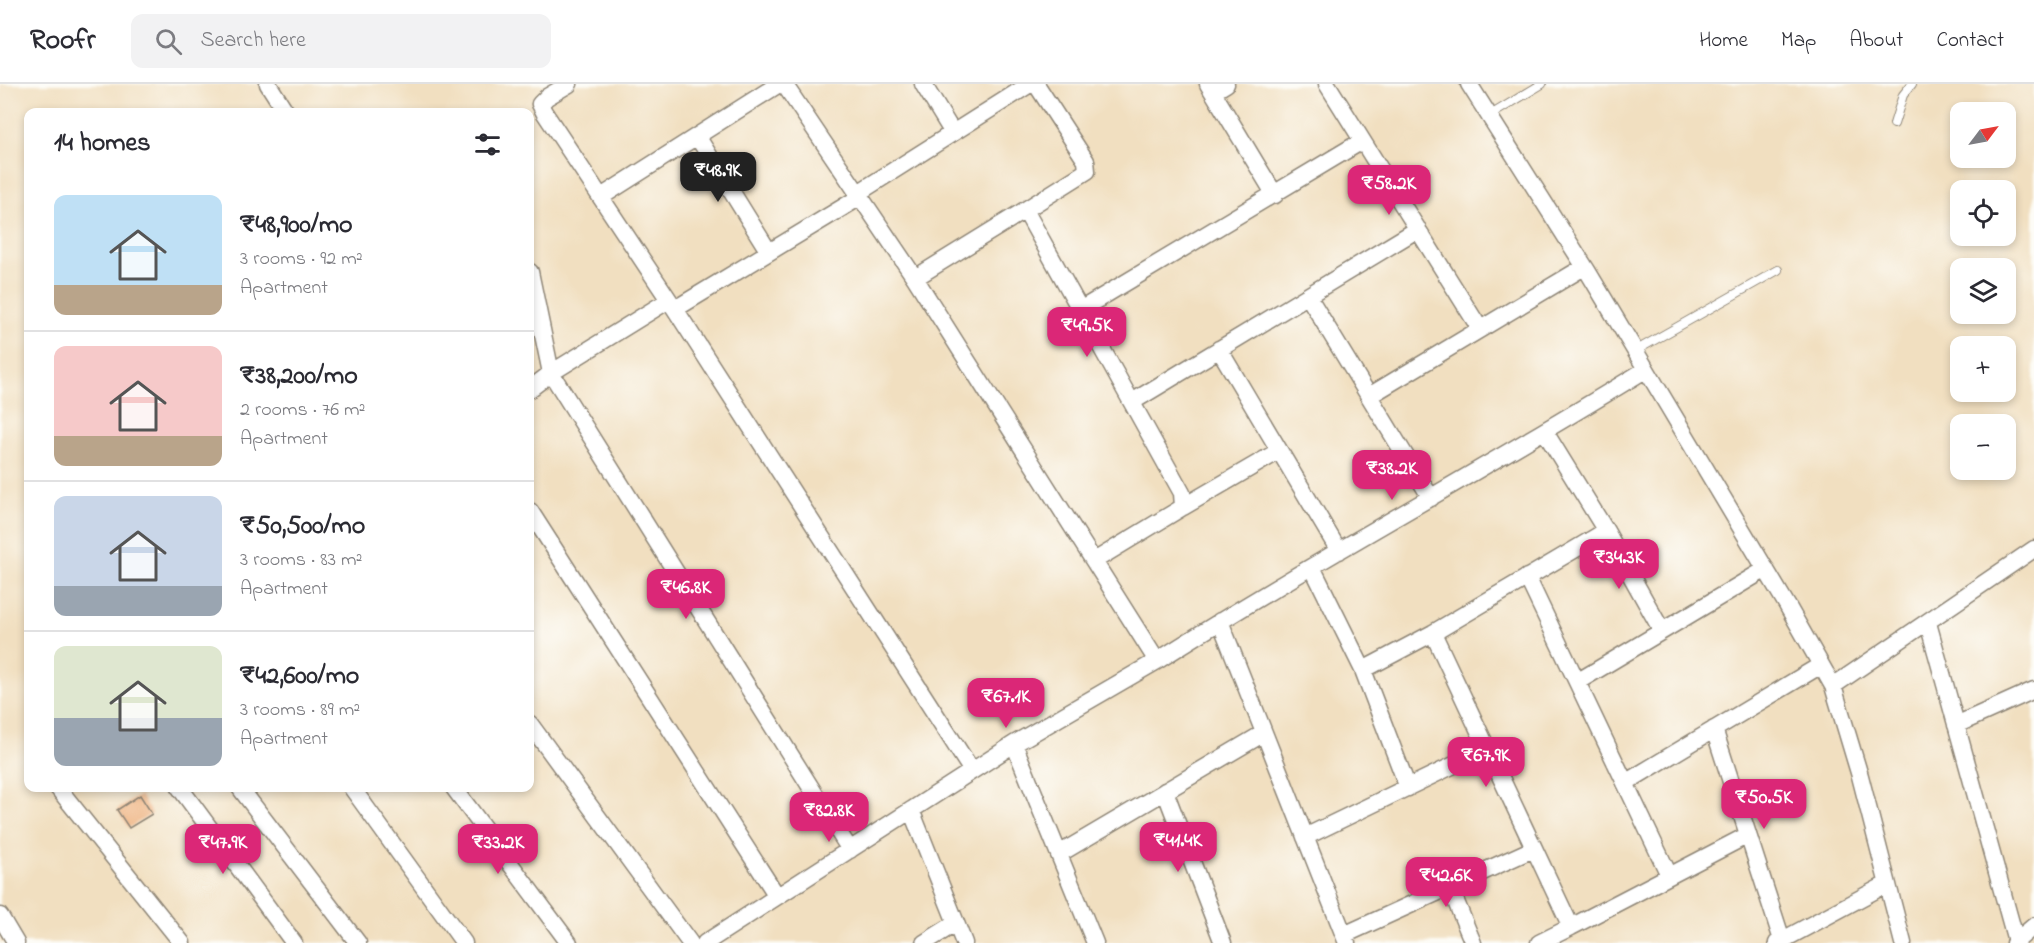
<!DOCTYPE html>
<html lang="en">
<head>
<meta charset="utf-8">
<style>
	:root { --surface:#fff; --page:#f2f2f3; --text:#2b2b33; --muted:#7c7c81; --line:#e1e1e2; --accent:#db2777 }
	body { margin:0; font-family:"Indie Flower",sans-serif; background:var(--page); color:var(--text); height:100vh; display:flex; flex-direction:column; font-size:22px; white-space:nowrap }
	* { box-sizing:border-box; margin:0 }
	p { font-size:20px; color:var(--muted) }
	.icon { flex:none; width:33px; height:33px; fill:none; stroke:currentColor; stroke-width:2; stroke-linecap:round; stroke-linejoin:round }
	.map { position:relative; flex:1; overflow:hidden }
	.side { position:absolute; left:24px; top:24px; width:510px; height:684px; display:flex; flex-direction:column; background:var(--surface); border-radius:12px; box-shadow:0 3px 9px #0003 }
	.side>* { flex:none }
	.needle { width:39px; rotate:58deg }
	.fabs { position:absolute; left:1950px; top:18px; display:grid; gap:12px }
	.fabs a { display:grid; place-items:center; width:66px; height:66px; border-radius:12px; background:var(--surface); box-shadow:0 3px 9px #0003; font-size:30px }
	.price { position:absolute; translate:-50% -51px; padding:0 14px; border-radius:12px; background:var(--accent); color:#fff; font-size:20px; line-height:39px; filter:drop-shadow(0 2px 3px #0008) }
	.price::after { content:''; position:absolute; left:50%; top:36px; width:18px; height:14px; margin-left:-9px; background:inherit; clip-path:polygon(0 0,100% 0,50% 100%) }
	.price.current { background:#222; color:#fff }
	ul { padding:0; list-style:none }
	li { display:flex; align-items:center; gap:18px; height:150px; padding:0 30px }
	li+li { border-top:2px solid var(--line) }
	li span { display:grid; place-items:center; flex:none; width:168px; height:120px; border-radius:12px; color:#555 }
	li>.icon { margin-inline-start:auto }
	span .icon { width:72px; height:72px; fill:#fffc; stroke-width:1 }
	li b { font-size:26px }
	h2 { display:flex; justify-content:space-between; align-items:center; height:72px; padding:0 30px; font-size:26px }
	header { display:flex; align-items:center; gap:36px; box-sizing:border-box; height:84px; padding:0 30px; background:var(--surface); border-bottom:2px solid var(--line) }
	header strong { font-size:28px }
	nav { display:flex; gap:33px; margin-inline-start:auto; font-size:21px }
	.search { width:420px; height:54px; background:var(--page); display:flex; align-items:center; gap:15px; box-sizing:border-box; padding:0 21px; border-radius:12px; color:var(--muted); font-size:22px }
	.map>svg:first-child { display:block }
	.building { fill:#edab74 }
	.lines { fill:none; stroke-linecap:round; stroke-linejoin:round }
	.lane-casing { stroke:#8e8576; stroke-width:10 }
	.street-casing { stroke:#8e8576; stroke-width:19 }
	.lane { stroke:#fff; stroke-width:8 }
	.street { stroke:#fff; stroke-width:16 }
</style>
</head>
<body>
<header>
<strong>Roofr</strong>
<div class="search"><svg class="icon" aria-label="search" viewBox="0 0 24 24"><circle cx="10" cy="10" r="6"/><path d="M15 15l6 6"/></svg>Search here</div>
<nav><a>Home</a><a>Map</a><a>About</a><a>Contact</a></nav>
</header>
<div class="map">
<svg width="2034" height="859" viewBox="0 0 2034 859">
	<rect width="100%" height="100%" fill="#fdfcf7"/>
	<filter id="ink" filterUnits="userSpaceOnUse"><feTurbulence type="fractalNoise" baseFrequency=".0167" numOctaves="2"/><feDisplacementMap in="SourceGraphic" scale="12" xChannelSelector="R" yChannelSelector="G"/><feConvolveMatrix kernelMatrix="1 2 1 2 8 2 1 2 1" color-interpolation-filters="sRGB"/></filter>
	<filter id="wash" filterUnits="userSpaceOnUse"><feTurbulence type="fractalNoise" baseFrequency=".008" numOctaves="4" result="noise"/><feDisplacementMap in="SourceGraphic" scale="24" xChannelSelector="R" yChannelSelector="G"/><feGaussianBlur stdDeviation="1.35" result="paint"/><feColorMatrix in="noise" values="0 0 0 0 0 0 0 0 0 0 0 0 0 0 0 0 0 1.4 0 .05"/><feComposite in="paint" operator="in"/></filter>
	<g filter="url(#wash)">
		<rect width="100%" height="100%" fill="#f1dfc0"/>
		<g id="blocks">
			<!-- building -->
			<path class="building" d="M140,711L152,730L129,744L117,726Z"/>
		</g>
	</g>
	<g filter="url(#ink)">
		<use href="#blocks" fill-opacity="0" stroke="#8e8576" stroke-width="1.5"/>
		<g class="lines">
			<!-- lane casing -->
			<g class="lane-casing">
				<path id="lane" d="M1489,32L1542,0
					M1894,40L1903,11L1912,0
					M1635,267L1778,186"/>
			</g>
			<!-- street casing -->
			<g class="street-casing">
				<path id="street" d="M268,0L286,28
					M569,0L547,13L540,20L544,28L675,225L972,687L1014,660L1157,577L915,194L784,0
					M923,0L953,49
					M1208,0L1275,111
					M1327,0L1480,245
					M1469,0L1588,188L1787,521L1833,602L1860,692L1903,859
					M1213,8L1226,0
					M697,52L769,168
					M858,109L1030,0
					M601,113L779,0
					M1025,126L1087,87L1086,77L1036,0
					M530,188L551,289L850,766
					M915,194L1025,126L1182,409L1183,423L1094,477
					M1308,212L1431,414
					M675,225L860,113
					M1080,226L1362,57
					M1219,265L1339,467
					M530,305L551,289L669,216
					M1369,312L1584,183
					M1132,318L1418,145
					M1183,423L1279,367
					M530,427L777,812
					M1606,447L1662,547
					M1312,483L1363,586L1433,549L1606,447L1545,348
					M1527,493L1669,791
					M1220,537L1347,859
					M1928,539L2016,857
					M1433,549L1571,843L1539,859
					M1157,577C1317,475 1484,386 1645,286
					M1363,586L1408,704
					M1577,598L1766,485
					M1833,602L2034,465
					M530,640L690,859
					M1956,641L2034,606
					M1714,645L1782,856
					M1014,660L1095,859
					M1625,699L1821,581
					M58,704L182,859
					M180,704L294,859
					M240,704L358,859
					M352,704L464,859
					M454,704L569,859
					M1165,707L1223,859
					M911,726L964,859
					M1305,753L1487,665
					M1059,770L1264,649
					M1450,803L1473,859
					M0,832L16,859
					M1571,843L1748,751
					M1344,851L1533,765
					M705,859L972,687
					M924,859L956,839
					M1777,859L1887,800
					M2014,859L2034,842"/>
			</g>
			<!-- lane -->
			<use href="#lane" class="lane"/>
			<!-- street -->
			<use href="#street" class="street"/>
		</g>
	</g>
</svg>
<div class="fabs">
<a><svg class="needle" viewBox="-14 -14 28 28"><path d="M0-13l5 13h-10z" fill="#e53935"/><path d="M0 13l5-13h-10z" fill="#7c7c81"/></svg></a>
<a><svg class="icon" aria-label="locate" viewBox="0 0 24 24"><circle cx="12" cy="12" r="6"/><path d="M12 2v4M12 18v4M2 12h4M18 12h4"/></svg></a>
<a><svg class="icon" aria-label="layers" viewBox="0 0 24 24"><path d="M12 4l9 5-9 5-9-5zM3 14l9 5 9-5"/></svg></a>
<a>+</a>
<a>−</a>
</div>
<b class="price current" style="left:718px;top:119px">₹48.9K</b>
<b class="price" style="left:1389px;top:132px">₹58.2K</b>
<b class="price" style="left:1087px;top:274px">₹49.5K</b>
<b class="price" style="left:1392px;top:417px">₹38.2K</b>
<b class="price" style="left:1619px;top:506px">₹34.3K</b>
<b class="price" style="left:686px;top:536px">₹46.8K</b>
<b class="price" style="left:1006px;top:645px">₹67.1K</b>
<b class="price" style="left:1486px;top:704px">₹67.9K</b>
<b class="price" style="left:1764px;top:746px">₹50.5K</b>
<b class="price" style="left:829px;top:759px">₹82.8K</b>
<b class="price" style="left:1178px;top:789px">₹41.4K</b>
<b class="price" style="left:223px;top:791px">₹47.9K</b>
<b class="price" style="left:498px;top:791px">₹33.2K</b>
<b class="price" style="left:1446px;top:824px">₹42.6K</b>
<section class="side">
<h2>14 homes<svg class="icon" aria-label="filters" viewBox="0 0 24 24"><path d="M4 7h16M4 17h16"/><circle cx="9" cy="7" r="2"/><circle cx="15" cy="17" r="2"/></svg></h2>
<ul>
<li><span style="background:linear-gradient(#bfe0f5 75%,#b9a48a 0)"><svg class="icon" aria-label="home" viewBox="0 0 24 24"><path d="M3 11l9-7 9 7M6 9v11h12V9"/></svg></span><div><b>₹48,900/mo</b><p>3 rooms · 92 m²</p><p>Apartment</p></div></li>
<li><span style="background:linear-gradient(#f6c9c9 75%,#b9a48a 0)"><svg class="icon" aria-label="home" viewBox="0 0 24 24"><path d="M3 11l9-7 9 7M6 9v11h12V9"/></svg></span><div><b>₹38,200/mo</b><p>2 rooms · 76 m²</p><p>Apartment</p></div></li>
<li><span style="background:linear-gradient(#c9d6e8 75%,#9aa5b1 0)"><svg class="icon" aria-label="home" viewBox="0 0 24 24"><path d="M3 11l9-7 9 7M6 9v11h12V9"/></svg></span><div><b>₹50,500/mo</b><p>3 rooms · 83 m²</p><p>Apartment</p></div></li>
<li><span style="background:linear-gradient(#dfe7d0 60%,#9aa5b1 0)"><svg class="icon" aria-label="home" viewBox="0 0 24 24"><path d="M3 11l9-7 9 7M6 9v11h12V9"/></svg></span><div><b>₹42,600/mo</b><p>3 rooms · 89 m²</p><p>Apartment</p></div></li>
</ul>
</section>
</div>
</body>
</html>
